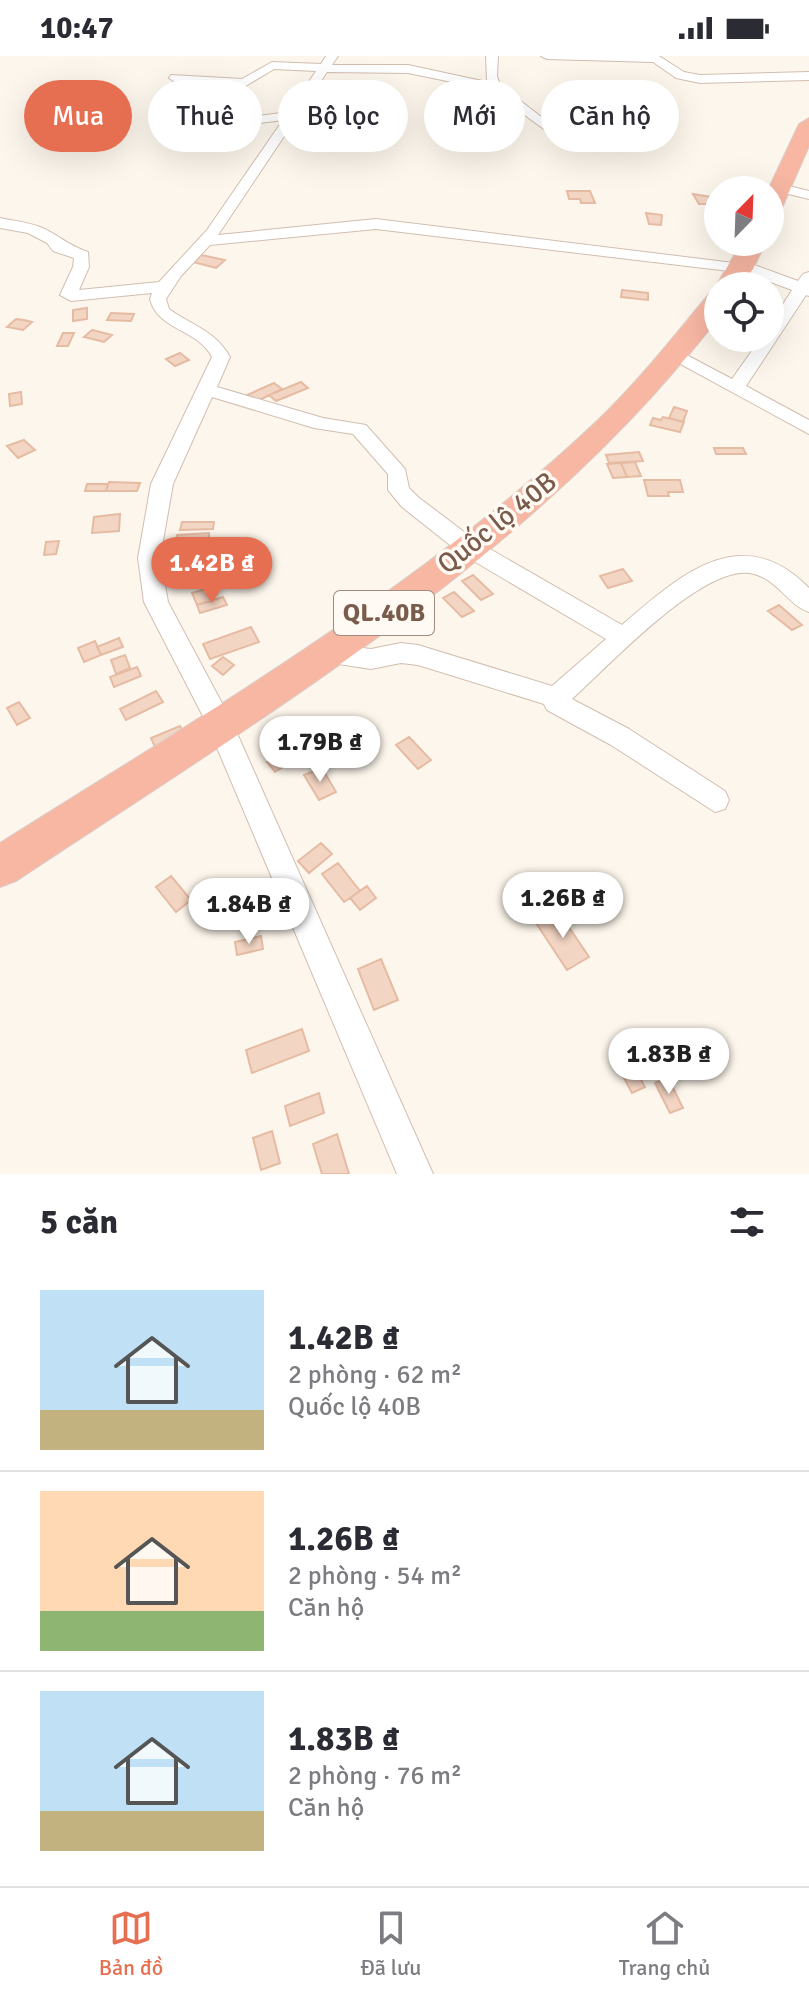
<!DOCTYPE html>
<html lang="vi">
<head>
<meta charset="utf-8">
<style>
	:root { --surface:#fff; --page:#f2f2f3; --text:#2b2b33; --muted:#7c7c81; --line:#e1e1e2; --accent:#e76f51 }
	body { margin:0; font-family:Signika,sans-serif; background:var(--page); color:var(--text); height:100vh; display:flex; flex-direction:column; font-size:30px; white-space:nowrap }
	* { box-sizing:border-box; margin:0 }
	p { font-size:26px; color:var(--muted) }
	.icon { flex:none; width:44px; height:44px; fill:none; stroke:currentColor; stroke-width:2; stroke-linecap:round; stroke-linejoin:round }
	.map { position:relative; height:1118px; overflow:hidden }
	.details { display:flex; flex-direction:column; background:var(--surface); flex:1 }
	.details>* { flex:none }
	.hud { position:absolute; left:24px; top:24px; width:762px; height:72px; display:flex; gap:16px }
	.needle { width:52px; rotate:23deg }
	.fabs { position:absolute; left:704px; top:120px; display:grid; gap:16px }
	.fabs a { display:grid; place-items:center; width:80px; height:80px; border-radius:50%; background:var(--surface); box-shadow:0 8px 32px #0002; font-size:40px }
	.price { position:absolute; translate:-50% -68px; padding:0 18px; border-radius:28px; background:#fff; color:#222; font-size:26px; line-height:52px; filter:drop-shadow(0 2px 4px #0008) }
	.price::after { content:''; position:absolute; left:50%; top:48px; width:24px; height:18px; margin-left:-12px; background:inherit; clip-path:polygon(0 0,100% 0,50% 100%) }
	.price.on { background:var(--accent); color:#fff }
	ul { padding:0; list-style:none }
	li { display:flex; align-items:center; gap:24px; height:200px; padding:0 40px }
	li+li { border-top:2px solid var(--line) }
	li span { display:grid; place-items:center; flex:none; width:224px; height:160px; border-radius:0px; color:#555 }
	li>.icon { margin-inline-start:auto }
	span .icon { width:96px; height:96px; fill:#fffc; stroke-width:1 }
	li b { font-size:34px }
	h2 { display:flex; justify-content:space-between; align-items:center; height:96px; padding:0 40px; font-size:34px }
	.pill { padding:0 28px; border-radius:36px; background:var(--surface); box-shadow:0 8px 32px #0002; font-size:28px; line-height:72px }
	.pill.on { background:var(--accent); color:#fff }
	.status { display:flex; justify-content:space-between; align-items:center; height:56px; padding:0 40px; background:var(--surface); direction:ltr }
	.status svg { height:22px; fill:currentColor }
	.menu { display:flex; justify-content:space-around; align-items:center; height:112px; border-top:2px solid var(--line); background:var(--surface); font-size:22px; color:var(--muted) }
	.menu a { display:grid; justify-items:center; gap:4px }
	.menu .on { color:var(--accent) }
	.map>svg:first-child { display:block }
	.building { fill:#f3d5c3; stroke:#e6bba3; stroke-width:2 }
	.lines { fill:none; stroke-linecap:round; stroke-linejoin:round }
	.minor-casing { stroke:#d1beb0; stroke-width:2 }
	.highway-casing { stroke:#dad1cd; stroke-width:2 }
	.minor { fill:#fff; fill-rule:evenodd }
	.highway { fill:#f7b7a3; fill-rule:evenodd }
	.labels { text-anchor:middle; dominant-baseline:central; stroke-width:7; stroke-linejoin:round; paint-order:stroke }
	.shield { fill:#fffaf3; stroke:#a28b7f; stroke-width:2 }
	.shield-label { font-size:26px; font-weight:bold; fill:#7a5c4d }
	.street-label { font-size:28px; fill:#7a5c4d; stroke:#fffaf3 }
</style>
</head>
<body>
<div class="status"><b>10:47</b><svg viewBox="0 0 49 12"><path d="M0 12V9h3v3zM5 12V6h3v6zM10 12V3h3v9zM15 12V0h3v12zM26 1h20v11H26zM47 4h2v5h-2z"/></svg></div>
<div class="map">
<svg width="809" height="1118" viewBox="0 0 809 1118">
	<rect width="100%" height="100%" fill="#fdf6ec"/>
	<!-- building -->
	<path class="building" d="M607,51L613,57L590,60L584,53Z
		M567,135H590L595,147H581L580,143H569Z
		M693,138L718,142V148H699Z
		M646,157L662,159L661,169L649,168Z
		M201,199L225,204L216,212L193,206Z
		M622,234L648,237V244L621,241Z
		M87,252V263L73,265V254Z
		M111,257L134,258L131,265L107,264Z
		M16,263L24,264L32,266L23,274L7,271Z
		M92,274L112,279L104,286L84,281Z
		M63,277H74L68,290H57Z
		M180,297L189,304L175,310L166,303Z
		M301,326L308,332L276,345L269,339Z
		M274,327L282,333L253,347L245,340Z
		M21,336L22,348L10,350L9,338Z
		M674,351L687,355L683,366L669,362Z
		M663,361L684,366L680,376L650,369L653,362L661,364Z
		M24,384L35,394L18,402L7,390Z
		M714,392H743L746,398H716Z
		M639,396L643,405L609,407L606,399Z
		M635,406L641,420L627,421L621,407Z
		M621,407L627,421L613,422L607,408Z
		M644,424H680L683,436H668L669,440H648Z
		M109,426L140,427L137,435H106Z
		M87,428H108L106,435H85Z
		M120,458L119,475L92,477L94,461Z
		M182,466H214L213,473L180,474Z
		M209,477V487L240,486L239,496L174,500L177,479Z
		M59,485L56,498L44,499L46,486Z
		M623,513L632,525L608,532L600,520Z
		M473,519L493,538L481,544L462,525Z
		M206,533L211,545L197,549L192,537Z
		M454,536L474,555L462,561L443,542Z
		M223,541L227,549L200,557L197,549Z
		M779,549L802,569L792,574L768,555Z
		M251,571L259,586L210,603L203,588Z
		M119,582L123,591L101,599L97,591Z
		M95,585L101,599L84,606L78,592Z
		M125,599L130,612L116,618L111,604Z
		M223,601L234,609L223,619L212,610Z
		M137,611L141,620L114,631L110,621Z
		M156,635L163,646L126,664L120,653Z
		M19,646L30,662L17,669L7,652Z
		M281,669L297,687L280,698L264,680Z
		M180,670L185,679L155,691L151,682Z
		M409,681L431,704L418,713L396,689Z
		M296,688L305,697L275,716L267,706Z
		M329,690L338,704L318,713L309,699Z
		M322,712L336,736L319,744L304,719Z
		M321,787L332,798L309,817L298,805Z
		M338,807L360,835L344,846L322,818Z
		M171,820L191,844L176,856L156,831Z
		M367,830L376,842L360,854L350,842Z
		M558,855L589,901L567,914L536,867Z
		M261,880L263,893L237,899L235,886Z
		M381,903L398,944L374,954L358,913Z
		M302,973L309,995L252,1017L246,994Z
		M628,999L645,1031L632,1037L615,1005Z
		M668,1022L683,1052L670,1057L655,1027Z
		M319,1037L324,1057L290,1070L285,1050Z
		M272,1075L280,1107L261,1114L253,1082Z
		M337,1078L349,1118H322L313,1088Z"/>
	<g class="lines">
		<!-- minor casing -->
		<g class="minor-casing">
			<path id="minor" d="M326,0H338L332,9H408L487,26L486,0H498L497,20L500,29L549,67L577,70L628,65L634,69L628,73L577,78L545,74L491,34L408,17L327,16L218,179L376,163L734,207L741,204L798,225L803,218L809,216V240L806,239L746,330L809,364V378L664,299L673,294L679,295L732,323L761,282H770V269L792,234L746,217L376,173L210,189L181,220L166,243L169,253C191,269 216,275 230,301L217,331L323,362L366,369L405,413L409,432L418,441L476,485L622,569C678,521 741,462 809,532V556C788,549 778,524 754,518C706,504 608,611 572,643L629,673L725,735L729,744L725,753L715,756L611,689L547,654L544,648L418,609L401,607L371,613L319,605L316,598L319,591L328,588L371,593L401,587L418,589L552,630L606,583L460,497L402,451L388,434V418L353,378L314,372L212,341L173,428L160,502L168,546L232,666L433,1118H397L207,668L144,546L138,502L151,428L212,301C198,273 157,274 150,243L152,237L71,245L60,239L73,211L74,202L53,195L47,187L28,177L0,172V162C13,165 28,166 40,171C59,179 67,189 88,196L89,211L79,234L159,226L207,174L283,64L235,70L187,91L182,90V84L227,64L289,56L316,15L274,13L244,31L175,26L169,22L171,19L242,23L272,6L321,8Z
				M541,0H659L684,16L700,19L809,16V24L700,27L676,22L653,6L547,3Z
				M781,128L809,135V143L776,135L774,132Z"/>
		</g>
		<!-- highway casing -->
		<g class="highway-casing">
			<path id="highway" d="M809,62V90L781,154L770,161L768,134L799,68Z
				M742,186H766L753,213L741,230H718V234L716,230Z
				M718,235C718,242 720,253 718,260C714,272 668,322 657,335C477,535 238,677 16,825L0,831V787C206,657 419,533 597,365C638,326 673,281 709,238Z"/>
		</g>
		<!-- minor -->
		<use href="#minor" class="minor"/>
		<!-- highway -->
		<use href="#highway" class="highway"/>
	</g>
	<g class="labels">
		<!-- shield labels -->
		<rect class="shield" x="334" y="535" width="100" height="44" rx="6"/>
		<g class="shield-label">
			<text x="384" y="557">QL.40B</text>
		</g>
		<!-- street labels -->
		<g class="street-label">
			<text transform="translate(497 467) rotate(-39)">Quốc lộ 40B</text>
		</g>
	</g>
</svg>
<div class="fabs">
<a><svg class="needle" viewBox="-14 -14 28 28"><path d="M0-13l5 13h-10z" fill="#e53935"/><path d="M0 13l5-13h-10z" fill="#7c7c81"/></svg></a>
<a><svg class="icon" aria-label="locate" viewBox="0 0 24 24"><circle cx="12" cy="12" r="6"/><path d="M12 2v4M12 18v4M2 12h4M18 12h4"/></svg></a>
</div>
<b class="price on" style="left:212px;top:549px">1.42B ₫</b>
<b class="price" style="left:320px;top:728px">1.79B ₫</b>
<b class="price" style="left:563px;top:884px">1.26B ₫</b>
<b class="price" style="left:249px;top:890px">1.84B ₫</b>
<b class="price" style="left:669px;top:1040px">1.83B ₫</b>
<div class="hud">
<a class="pill on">Mua</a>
<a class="pill">Thuê</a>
<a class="pill">Bộ lọc</a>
<a class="pill">Mới</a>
<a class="pill">Căn hộ</a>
</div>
</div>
<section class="details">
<h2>5 căn<svg class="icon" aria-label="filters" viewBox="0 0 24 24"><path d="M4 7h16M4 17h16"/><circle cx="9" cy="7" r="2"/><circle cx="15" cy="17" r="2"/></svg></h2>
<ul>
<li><span style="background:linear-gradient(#bfe0f5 75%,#c2b280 0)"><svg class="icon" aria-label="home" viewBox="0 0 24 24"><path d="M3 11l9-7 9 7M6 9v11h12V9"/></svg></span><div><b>1.42B ₫</b><p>2 phòng · 62 m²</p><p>Quốc lộ 40B</p></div></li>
<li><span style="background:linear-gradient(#ffd9b3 75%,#8fb573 0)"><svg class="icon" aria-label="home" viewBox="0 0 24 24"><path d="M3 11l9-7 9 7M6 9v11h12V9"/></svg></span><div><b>1.26B ₫</b><p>2 phòng · 54 m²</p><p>Căn hộ</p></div></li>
<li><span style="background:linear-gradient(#bfe0f5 75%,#c2b280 0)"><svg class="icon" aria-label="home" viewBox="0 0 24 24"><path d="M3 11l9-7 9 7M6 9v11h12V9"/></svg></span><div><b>1.83B ₫</b><p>2 phòng · 76 m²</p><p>Căn hộ</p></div></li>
</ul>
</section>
<nav class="menu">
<a class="on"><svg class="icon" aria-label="map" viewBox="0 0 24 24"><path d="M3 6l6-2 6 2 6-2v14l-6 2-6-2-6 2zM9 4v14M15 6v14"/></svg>Bản đồ</a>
<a><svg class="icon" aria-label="saved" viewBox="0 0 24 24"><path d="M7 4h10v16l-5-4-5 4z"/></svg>Đã lưu</a>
<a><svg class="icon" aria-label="home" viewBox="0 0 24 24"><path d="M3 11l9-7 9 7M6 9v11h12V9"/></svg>Trang chủ</a>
</nav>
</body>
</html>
